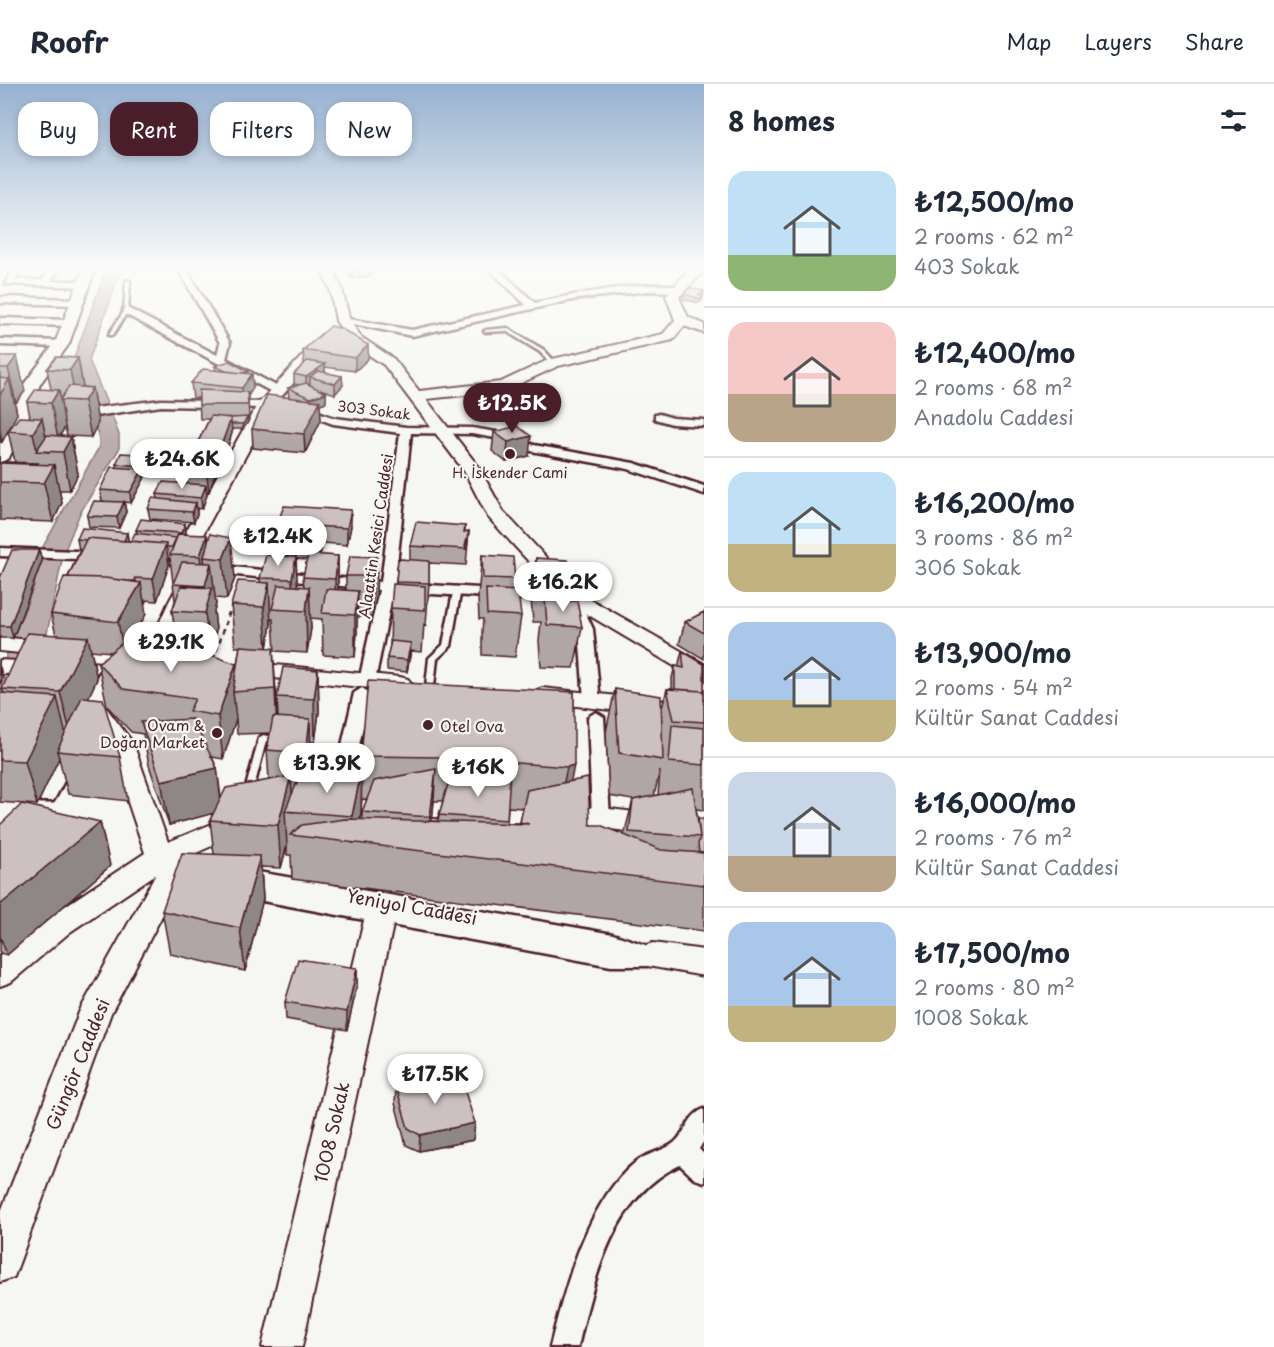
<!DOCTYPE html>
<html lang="en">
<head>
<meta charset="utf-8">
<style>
	:root { --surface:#fff; --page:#f6f6f7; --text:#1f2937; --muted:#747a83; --line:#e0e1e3; --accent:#4a1f2b }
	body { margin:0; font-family:"Playpen Sans",sans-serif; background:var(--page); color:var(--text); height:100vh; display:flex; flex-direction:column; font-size:22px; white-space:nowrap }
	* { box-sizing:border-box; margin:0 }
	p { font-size:20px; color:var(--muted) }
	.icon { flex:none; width:33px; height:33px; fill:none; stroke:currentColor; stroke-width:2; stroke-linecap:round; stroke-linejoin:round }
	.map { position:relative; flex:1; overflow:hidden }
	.drawer { display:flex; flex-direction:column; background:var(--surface); width:570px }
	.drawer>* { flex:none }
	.top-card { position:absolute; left:18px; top:18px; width:570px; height:54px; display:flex; gap:12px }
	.price { position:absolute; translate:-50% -51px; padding:0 14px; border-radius:21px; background:#fff; color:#222; font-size:20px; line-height:39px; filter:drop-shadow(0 2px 3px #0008) }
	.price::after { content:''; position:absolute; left:50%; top:36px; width:18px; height:14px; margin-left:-9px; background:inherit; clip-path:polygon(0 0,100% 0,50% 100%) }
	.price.active { background:var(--accent); color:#fff }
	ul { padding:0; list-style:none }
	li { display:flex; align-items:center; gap:18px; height:150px; padding:0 24px }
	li+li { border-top:2px solid var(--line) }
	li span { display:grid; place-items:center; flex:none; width:168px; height:120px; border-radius:18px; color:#555 }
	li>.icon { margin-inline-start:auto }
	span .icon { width:72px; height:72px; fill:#fffc; stroke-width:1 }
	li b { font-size:26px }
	h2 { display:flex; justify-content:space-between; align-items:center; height:72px; padding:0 24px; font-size:26px }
	.tag { padding:0 21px; border-radius:18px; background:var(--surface); box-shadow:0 3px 9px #0003; font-size:21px; line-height:54px }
	.tag.active { background:var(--accent); color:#fff }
	header { display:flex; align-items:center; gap:36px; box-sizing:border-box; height:84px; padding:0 30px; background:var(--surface); border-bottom:2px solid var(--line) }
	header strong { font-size:28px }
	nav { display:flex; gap:33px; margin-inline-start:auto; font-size:21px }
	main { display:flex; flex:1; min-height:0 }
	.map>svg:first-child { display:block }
	.water { fill:#bbadae; stroke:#8e747a; stroke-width:1.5 }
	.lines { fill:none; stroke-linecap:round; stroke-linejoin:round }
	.lane-casing { stroke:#4a1f2b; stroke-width:5 }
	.street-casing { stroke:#4a1f2b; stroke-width:5 }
	.secondary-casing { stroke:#4a1f2b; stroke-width:4 }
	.path { stroke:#4a1f2b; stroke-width:3; stroke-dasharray:4.5 4.5; stroke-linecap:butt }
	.lane { fill:#f6f6f2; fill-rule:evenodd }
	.street { fill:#f6f6f2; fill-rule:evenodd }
	.secondary { fill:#f6f6f2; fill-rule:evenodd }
	.wall { fill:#afa6a5; stroke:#4a1f2b; stroke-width:1.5; fill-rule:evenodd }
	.shaded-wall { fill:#8f8786; stroke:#4a1f2b; stroke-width:1.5 }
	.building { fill:#ccc1c0; stroke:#4a1f2b; stroke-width:1.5 }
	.poi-dot { fill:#4a1f2b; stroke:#f6f6f2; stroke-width:2 }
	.labels { text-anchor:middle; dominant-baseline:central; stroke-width:4.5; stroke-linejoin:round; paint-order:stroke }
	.far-street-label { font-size:14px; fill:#4a1f2b; stroke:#f6f6f2 }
	.far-poi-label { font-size:14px; fill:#4a1f2b; stroke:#f6f6f2 }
	.street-label { font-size:15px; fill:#4a1f2b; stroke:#f6f6f2 }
	.poi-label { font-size:15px; fill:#4a1f2b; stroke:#f6f6f2; text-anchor:end }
	.near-street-label { font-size:18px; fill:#4a1f2b; stroke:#f6f6f2 }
</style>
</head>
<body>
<header>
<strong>Roofr</strong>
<nav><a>Map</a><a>Layers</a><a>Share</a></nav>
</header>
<main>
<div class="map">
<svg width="704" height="1263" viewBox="0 0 704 1263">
	<rect width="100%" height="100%" fill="#f6f6f2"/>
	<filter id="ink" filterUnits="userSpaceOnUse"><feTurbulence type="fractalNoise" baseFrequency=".0167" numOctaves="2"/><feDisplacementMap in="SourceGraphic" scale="12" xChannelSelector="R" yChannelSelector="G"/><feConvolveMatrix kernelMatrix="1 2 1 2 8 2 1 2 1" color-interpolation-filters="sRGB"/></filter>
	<g filter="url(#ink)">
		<!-- water -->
		<path class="water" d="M107,183H122L89,276L113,334L119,351V365L80,429L63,471L46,554L2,652L0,611L6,572L34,502L40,468L99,363V353L74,285V274Z"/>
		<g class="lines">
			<!-- lane casing -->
			<g class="lane-casing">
				<path id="lane" d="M126,196L130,197L128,227L113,251H109V250L124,227Z
					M507,244L544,266L555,278V280H551L540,268L506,247L486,248L484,247L486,246Z
					M454,503H457L461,505L451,562L437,575L434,602L430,605L426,602L429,574L443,561Z
					M263,651L272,653L273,655L272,657H266L252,711L251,713H245L244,711L259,654Z"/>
			</g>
			<!-- street casing -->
			<g class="street-casing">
				<path id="street" d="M15,183H24L14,196H42L51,183H59L51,197H83L87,200L83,203L5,200Z
					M177,183H185L230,259L226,275L280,304V308H272L123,229V225H129L217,271L220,259Z
					M487,183H496L535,219C561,213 663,192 682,205L678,208L648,207L577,215L412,252L338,237L343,234L412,246L526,221Z
					M0,213L79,215L84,218L79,221L0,219Z
					M0,234L71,236L76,239L71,242L0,240Z
					M0,255L62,257L67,260L62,263L0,261Z
					M161,316L265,318L270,321L265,324L161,322L89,333L70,329C75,325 148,318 161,316Z
					M299,321L335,334L406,343L472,344L497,348L534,361L634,379L704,402V410L628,385L531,367L495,354L472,350L411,349L395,499L577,510L593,545L600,617L598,621L592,622L584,617L579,545L567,517L393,508L375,597L367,602L359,597L379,506L208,488L206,485L213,481L381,498L400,349L333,340L295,326L294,324Z
					M659,330L673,334L704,336V342L672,340L655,335V331Z
					M0,464L101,468L108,472L101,476L0,472Z
					M362,604L370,609L349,709L346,714H334L331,709L354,609Z
					M596,628L604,633L610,734L607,739H595L592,734L588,633Z
					M72,658L81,664L56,712L53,717H41L38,712L66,660Z
					M241,785L613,850L660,866L663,872L660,878L647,882H611L241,813L234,810L231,805L238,798L231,792L234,787Z
					M704,1025V1057L699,1065L704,1070V1098L695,1095L680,1081C612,1112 594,1196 578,1263H550C565,1203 587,1117 637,1077C648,1069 664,1067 674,1059C687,1048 688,1031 704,1025Z"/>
			</g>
			<!-- secondary casing -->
			<g class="secondary-casing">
				<path id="secondary" d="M84,183H96L69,260L40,300L31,327L9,374L0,379V357L24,300L55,259Z
					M320,183H332L342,205L350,237L361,253L394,275L419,307L501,298L548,276L663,250L675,236L666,212L691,183H704V187L679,213L688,233L704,240V249L684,242L673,256L558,282L504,307L426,315L478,382L503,427L579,509L704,580V597L696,595L565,517L488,433L464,387L384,281L351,259L336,237L330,205Z
					M326,250L333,254L331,257L272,323L167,517L144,568L151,574L148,579L140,581L113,578L120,580L123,585L105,622L133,659L168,758L241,728L250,731L254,738L250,745L178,777L185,788L111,929L14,1193L0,1198V1130L80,926L156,790L70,848L11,898L0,902V871L50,832L145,769L109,661L81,623L104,580L112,578L0,567V553L123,565L147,517L257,321L321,251Z
					M0,576L51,579L54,584L51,589L0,590Z
					M244,578L400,593L408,595L412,600L408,605L400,607L236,590L233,585L236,580Z
					M542,604L704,621V637L534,617L530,612L534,607Z
					M329,708L601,724L704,736V756L601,744L329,726L320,724L316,717L320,710Z
					M380,820L390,824L395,832L302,1263H262L365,832L370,824Z
					M653,859L704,866V892L642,881L638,872L642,863Z"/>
			</g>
			<!-- path -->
			<path class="path" d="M213,575L232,521"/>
			<!-- lane -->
			<use href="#lane" class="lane"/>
			<!-- street -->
			<use href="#street" class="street"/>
			<!-- secondary -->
			<use href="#secondary" class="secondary"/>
		</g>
		<!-- wall -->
		<path class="wall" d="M346,183H371V192L352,194L346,187Z
			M704,207L702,216L699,219L683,215L684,210Z
			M368,261V275L355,287L325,283V288L343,301L335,310L320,305L326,309V318L320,320L321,336L305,369L253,364L252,345L289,313L288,304L299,301L294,300V290L304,280L303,266Z
			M0,272L25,307L16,319H15L17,330L8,347L30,333L27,318L51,305L47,285L78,274L83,303L92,304L98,339L91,353L67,352L65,343L60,352L71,353L78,390L70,406H59L62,419L53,438L0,436V379L15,378L8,347L2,358H0Z
			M215,282L248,287V290H252L253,304L248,312L249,336H248V338L243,345H232V349L224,375L218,374L219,379L209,408L206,407L207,411L202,425L196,424L197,430L194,438L150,435L148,425L158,415L157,410L183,399L182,390L199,363L198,358L209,335H200L199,314H193L191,299L216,287Z
			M494,348L529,372L506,378L492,367Z
			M116,380L153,382L146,392H144V395L131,419L124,418L126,428L119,444L89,443L87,432L102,417L100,406L117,383Z
			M185,440L186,450L208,459L210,450L235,494L227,515L215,514L216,520L214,527L216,546L210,570L236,585L240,563H235L231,521L260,498V494L288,472L287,464L290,457L278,456L277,440L351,442L347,461L323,459L320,471L338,472V505L346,506V492L377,473L376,514L372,533H357V548L355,573L323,571L322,535L310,534L311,544L307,569L275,567L273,535H271V540L267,564L276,607L277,633H278L277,613L318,586L319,628L315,658H310L311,678L309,694L361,685V672L574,608L571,698L590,741L624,751L633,716L609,712L606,648L615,605L662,624L667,605H672V594L675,582L679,583V579L682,567L704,580V726L696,725L698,735H704V847L292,795L291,771H287V761L281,784L261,783L263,815L245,887L170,870L162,827L214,770L210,736L213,729L169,741L149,681L143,650L131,648L107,622L98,579L112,568L91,566L97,595L88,614L120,673L128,717L68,710L59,674L37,721L0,718V609L4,610L2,605L56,551L51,530L80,466H79L77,455L127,449L128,457H131L137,449L136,446ZM168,474H170L173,499L175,517L172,527L177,562L131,556L146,530L143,516L157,517L169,481ZM296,475L307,476L303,493L304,503L297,502ZM236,635L237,650L270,649L267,666L269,696L221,714L217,684L212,673L223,675ZM660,686L658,711L654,712ZM362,715L367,716L362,728V736L360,735L361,728ZM434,717H443L439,731L438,737H432ZM508,723L523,724L520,739H507Z
			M465,442V448L469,447L466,481L429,479V499L426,541L424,540L422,568L411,567L407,588L387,586V574L390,562L391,524L396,500L398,475L410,476V462Z
			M39,466L42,477L13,554H0V494Z
			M482,471L515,495L514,507L521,532L515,573L482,571V547L483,535H479L478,512Z
			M536,474L571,498L568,517L582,543L574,584L541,583L539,557L541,538H533L531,515Z
			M704,528V575L679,560L685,538Z
			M100,738L110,782L7,871L0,869V741Z
			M357,884V902L347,946L286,935L285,918Z
			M396,1002L475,1039L473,1056L419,1067L406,1061L395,1019Z"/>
		<!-- shaded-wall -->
		<path class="shaded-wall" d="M371,184V192L352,194V185Z
			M368,261V275L355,287V274Z
			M17,272L25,307L16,319L8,284Z
			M78,274L84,309L76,317L70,286Z
			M325,280V289L310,293V300L306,302V293Z
			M248,287L249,295L252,290L253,304L243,318L242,304L234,292Z
			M342,292L343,301L335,310V300Z
			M9,295L17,330L2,358L0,347V311Z
			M92,304L98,339L91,353L84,317Z
			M59,306L65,343L58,355L51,319Z
			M326,309V318L320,320L321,336L305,369L304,350L310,324V314Z
			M248,333V338L243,345V340Z
			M42,334L49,368L37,367L33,349Z
			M231,334L232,349L224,375L222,359Z
			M531,352L529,372L506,378L508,358Z
			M71,353L78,390L70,406L63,368Z
			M217,364L219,379L209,408L207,392Z
			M152,371L153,382L146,392L145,382Z
			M54,381L62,419L53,438L44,399Z
			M143,385L144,395L131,419L130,408Z
			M206,401L207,411L202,425L201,414Z
			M124,418L126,428L119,444L117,433Z
			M196,419L197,430L194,438L192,428Z
			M351,426V442L347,461V444Z
			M185,440L186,451L181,449Z
			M469,447L467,465L465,464Z
			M127,449L129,460L123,459Z
			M323,449V460L318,477V466Z
			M207,451L209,473H204L207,496L211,479L216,520L214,527L216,546L210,570L205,529L207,521L205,502H204L200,472Z
			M231,454L235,494L227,515L223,475Z
			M166,460L169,481L157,517L153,495Z
			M39,466L42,477L13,554L10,542Z
			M338,472V513L336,530L335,495Z
			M296,473L298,514L293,526L292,495Z
			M377,473L376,514L372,533L373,492Z
			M141,499L146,530L124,570L118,538Z
			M269,499L271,540L267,564L264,523Z
			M309,503L311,544L307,569L306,527Z
			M358,507L357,548L355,573V531Z
			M88,553L97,595L71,651L60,608Z
			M411,559L410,571L407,588V576Z
			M273,564L276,607L277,648L275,605Z
			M236,580L238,607L233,608L236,635L223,675L218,632Z
			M0,583L3,595L0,600Z
			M318,586L319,628L315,658L314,615Z
			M57,613L67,656L57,667L59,674L37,721L25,677Z
			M310,635L311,678L307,712L306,669Z
			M574,681L566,724L558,727L567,683Z
			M217,684L222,727L169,741L161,697Z
			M362,684L361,728L356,759H352V732Z
			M436,685L433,729L428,768L430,733Z
			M291,692L293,728L285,727L287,761L281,784L278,741Z
			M100,738L110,782L7,871L0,852V821Z
			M260,772L263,815L245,887L240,844Z
			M357,884V902L347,946V928Z
			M475,1039L473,1056L419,1067L420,1051Z"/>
		<!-- building -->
		<path class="building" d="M350,183H371V184L352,185Z
			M690,204L704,207L699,211L703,212L700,215L684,210Z
			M331,242L342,245L368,261L355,274L303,266Z
			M0,272H17L8,284H0Z
			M56,273L78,274L70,286L47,285Z
			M229,277L248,287L242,289L226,287L215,282Z
			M307,277L325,280L306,293L294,290Z
			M203,285L252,290L242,304L191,299Z
			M318,287L342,292L335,300L310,293Z
			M0,294L9,295L0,311Z
			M306,299L326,309L310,314L288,304Z
			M69,302L92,304L84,317L60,316Z
			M36,305L59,306L51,319L27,318Z
			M199,306L247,308L248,321H199Z
			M267,311L320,317L304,350L252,345Z
			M211,332L231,334L222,359L198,358Z
			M19,333L42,334L33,349L8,347Z
			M248,333L243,340H231V334H229Z
			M517,342L531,352L508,358L494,348Z
			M47,351L71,353L63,368L36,367Z
			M196,362L217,364L207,392L182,390Z
			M121,369L152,371L145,382L116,380Z
			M2,378L38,379L37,380L1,379Z
			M0,379L54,381L44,399L0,398Z
			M111,383L143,385L130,408L100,406Z
			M163,398L206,401L201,414L157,410Z
			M152,414L196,419L192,428L148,425Z
			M94,417L124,418L117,433L87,432Z
			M284,422L351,426L347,444L277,440Z
			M141,435L185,440L181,449L136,446Z
			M416,438L465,442L464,448L469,447L465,462L467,465L410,462Z
			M82,444L127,449L124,457L87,454L86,456L77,455Z
			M293,447L323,449L318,466L287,464Z
			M135,449L176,454L172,463H166V460L131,457Z
			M178,450L207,451L200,472L170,471Z
			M210,450L231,454L223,475L204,473Z
			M87,454L166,460L153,495L135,494L136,497H128L105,494L68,493Z
			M12,466H39L10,542H0V494Z
			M308,470L338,472L335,495L303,493Z
			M266,471L296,473L292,495L260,494Z
			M482,471L513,473L515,495L483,494Z
			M350,472L377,473L373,492H346Z
			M536,474L567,476L571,498L538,497Z
			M398,475L429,477V499L396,498Z
			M182,478L211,479L205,502L173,500Z
			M64,493L105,494L141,499L118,538L51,530Z
			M238,497L269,499L264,523L231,521Z
			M393,500L425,502V526L391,524Z
			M278,501L309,503L306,527L272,525Z
			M181,502L212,504L205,529L172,527Z
			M326,505L358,507L355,531L322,529Z
			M486,505L518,507L521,532L487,530Z
			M545,515L577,517L582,543L547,541Z
			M704,528V549L685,538Z
			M27,549L88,553L60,608L2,605Z
			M127,555L195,565L236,580L218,632L189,627L195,615L123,605L98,579Z
			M391,557L411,559L407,576L387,574Z
			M240,562L273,564L275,605L233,608Z
			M682,567L704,580V610L703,607L675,605V582L684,584Z
			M283,583L318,586L314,615L277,613Z
			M368,597L574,608V681L567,683L440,673L361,672Z
			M615,605L661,612L663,676L619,669Z
			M667,605L703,607L704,610V638L674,636Z
			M0,609L57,613L25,677L0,676Z
			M82,613L103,615L120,673L57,667Z
			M273,633L310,635L306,669L267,666Z
			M192,635L217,684L161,697L141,638Z
			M672,641L704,644V681L669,678Z
			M362,684L352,732L285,727L298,696Z
			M436,685L430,733L362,728L374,697Z
			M510,688L507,736L439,731L448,700Z
			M291,692L278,741L210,736L226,704Z
			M588,694L590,741H600L661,766L704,769V801L290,751L302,741L345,735L529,740L520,738L527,706Z
			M693,704L700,753L629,748L633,716Z
			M22,720L100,738L0,821V741Z
			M698,735H704V769H699L698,760L700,753Z
			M182,769L260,772L240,844L162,827Z
			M298,875L357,884L347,928L285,918Z
			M459,989L475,1039L420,1051L408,1044L396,1002Z"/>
	</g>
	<!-- sky -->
	<linearGradient id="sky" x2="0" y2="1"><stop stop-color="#96b1d1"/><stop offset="0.51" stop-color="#fbfbf9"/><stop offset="1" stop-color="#fbfbf9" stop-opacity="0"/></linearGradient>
	<rect width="704" height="360" fill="url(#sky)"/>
	<!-- markers -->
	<g class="poi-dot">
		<circle cx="510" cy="370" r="6"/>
		<circle cx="428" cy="641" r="6"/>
		<circle cx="217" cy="649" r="6"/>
	</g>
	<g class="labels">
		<!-- far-street labels -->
		<g class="far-street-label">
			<text transform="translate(374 326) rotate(7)">303 Sokak</text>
		</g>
		<!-- far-poi labels -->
		<g class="far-poi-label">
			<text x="510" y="388">H. İskender Cami</text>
		</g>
		<!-- street labels -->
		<g class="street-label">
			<text transform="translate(375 452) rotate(-82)">Alaattin Kesici Caddesi</text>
		</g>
		<!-- poi labels -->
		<g class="poi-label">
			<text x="205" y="640">Ovam &amp;<tspan x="205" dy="17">Doğan Market</tspan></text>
			<text x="440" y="641" text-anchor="start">Otel Ova</text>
		</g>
		<!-- near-street labels -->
		<g class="near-street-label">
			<text transform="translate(412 822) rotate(10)">Yeniyol Caddesi</text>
			<text transform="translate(77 980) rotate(-68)">Güngör Caddesi</text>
			<text transform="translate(331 1048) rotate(-77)">1008 Sokak</text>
		</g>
	</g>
</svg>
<b class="price active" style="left:512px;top:350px">₺12.5K</b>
<b class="price" style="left:182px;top:406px">₺24.6K</b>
<b class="price" style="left:278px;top:483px">₺12.4K</b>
<b class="price" style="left:563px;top:529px">₺16.2K</b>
<b class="price" style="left:171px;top:589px">₺29.1K</b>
<b class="price" style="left:327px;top:710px">₺13.9K</b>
<b class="price" style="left:478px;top:714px">₺16K</b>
<b class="price" style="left:435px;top:1021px">₺17.5K</b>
<div class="top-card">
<a class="tag">Buy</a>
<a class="tag active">Rent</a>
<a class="tag">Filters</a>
<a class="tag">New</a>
</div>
</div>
<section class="drawer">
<h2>8 homes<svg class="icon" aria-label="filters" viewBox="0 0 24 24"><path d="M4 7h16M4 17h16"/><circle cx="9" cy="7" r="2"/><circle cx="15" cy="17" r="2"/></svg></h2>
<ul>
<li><span style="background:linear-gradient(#bfe0f5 70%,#8fb573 0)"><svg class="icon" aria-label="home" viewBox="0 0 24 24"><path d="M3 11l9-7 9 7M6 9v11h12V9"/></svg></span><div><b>₺12,500/mo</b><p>2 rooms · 62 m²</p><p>403 Sokak</p></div></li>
<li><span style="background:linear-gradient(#f6c9c9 60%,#b9a48a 0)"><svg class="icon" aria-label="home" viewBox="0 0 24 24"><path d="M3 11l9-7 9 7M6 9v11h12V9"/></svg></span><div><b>₺12,400/mo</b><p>2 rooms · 68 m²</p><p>Anadolu Caddesi</p></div></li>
<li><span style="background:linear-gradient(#bfe0f5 60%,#c2b280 0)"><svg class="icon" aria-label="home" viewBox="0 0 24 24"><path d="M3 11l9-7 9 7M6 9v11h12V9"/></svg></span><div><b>₺16,200/mo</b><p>3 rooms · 86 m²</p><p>306 Sokak</p></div></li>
<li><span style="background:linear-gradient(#a9c7e8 65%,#c2b280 0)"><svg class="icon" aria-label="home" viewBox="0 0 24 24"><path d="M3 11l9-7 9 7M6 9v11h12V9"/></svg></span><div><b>₺13,900/mo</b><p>2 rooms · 54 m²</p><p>Kültür Sanat Caddesi</p></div></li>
<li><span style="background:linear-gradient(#c9d6e8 70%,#b9a48a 0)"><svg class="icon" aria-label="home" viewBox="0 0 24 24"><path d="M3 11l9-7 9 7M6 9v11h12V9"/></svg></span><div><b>₺16,000/mo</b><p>2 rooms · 76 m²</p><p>Kültür Sanat Caddesi</p></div></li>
<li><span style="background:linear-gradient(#a9c7e8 70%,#c2b280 0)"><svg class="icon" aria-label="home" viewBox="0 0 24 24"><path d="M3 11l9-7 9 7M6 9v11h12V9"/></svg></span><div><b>₺17,500/mo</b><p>2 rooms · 80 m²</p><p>1008 Sokak</p></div></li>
</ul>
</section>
</main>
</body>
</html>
